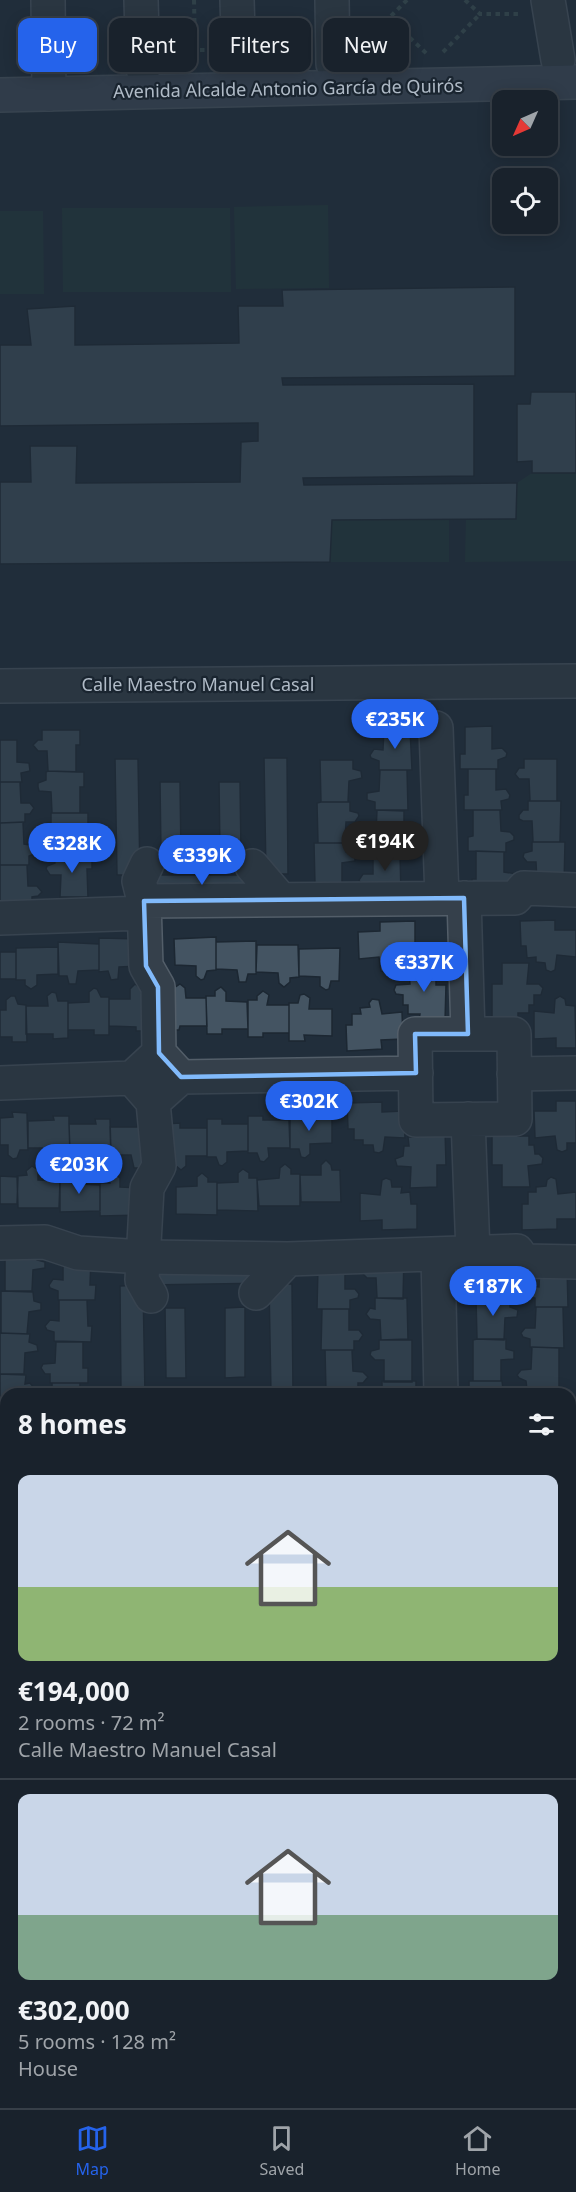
<!DOCTYPE html>
<html lang="en">
<head>
<meta charset="utf-8">
<style>
	:root { --surface:#19222c; --page:#262f38; --text:#f1f3f6; --muted:#9fa4a9; --line:#373f48; --accent:#2563eb }
	body { margin:0; font-family:"Noto Sans",sans-serif; background:var(--page); color:var(--text); height:100vh; display:flex; flex-direction:column; font-size:22px; white-space:nowrap }
	* { box-sizing:border-box; margin:0 }
	p { font-size:20px; color:var(--muted) }
	.icon { flex:none; width:33px; height:33px; fill:none; stroke:currentColor; stroke-width:2; stroke-linecap:round; stroke-linejoin:round }
	.map { position:relative; flex:1; overflow:hidden }
	.side { position:absolute; left:0px; top:1388px; width:576px; height:722px; display:flex; flex-direction:column; background:var(--surface); border-radius:18px 18px 0 0; box-shadow:0 3px 15px #0003,0 0 0 2px var(--line) }
	.side>* { flex:none }
	.guide { position:absolute; left:18px; top:18px; width:540px; height:54px; display:flex; gap:12px }
	.needle { width:39px; rotate:225deg }
	.tools { position:absolute; left:492px; top:90px; display:grid; gap:12px }
	.tools a { display:grid; place-items:center; width:66px; height:66px; border-radius:12px; background:var(--surface); box-shadow:0 3px 15px #0003,0 0 0 2px var(--line); font-size:30px }
	.price { position:absolute; translate:-50% -51px; padding:0 14px; border-radius:21px; background:var(--accent); color:#fff; font-size:20px; line-height:39px; filter:drop-shadow(0 2px 3px #0008) }
	.price::after { content:''; position:absolute; left:50%; top:36px; width:18px; height:14px; margin-left:-9px; background:inherit; clip-path:polygon(0 0,100% 0,50% 100%) }
	.price.active { background:#222; color:#fff }
	ul { padding:0; list-style:none }
	li { display:grid; align-content:center; gap:12px; height:318px; padding:0 18px }
	li+li { border-top:2px solid var(--line) }
	li span { display:grid; place-items:center; height:186px; border-radius:12px; color:#555 }
	li>.icon { margin-inline-start:auto }
	span .icon { width:108px; height:108px; fill:#fffc; stroke-width:1 }
	li b { font-size:26px }
	h2 { display:flex; justify-content:space-between; align-items:center; height:72px; padding:0 18px; font-size:26px }
	.tag { padding:0 21px; border-radius:12px; background:var(--surface); box-shadow:0 3px 15px #0003,0 0 0 2px var(--line); font-size:21px; line-height:54px }
	.tag.active { background:var(--accent); color:#fff }
	.dock { display:flex; justify-content:space-around; align-items:center; height:84px; border-top:2px solid var(--line); background:var(--surface); font-size:16px; color:var(--muted) }
	.dock a { display:grid; justify-items:center; gap:3px }
	.dock .active { color:var(--accent) }
	.map>svg:first-child { display:block }
	.green { fill:#233b3c }
	.building { fill:#445462; stroke:#1c2732; stroke-width:1.5 }
	.lines { fill:none; stroke-linecap:round; stroke-linejoin:round }
	.street-casing { stroke:#535e69; stroke-width:36 }
	.secondary-casing { stroke:#535e69; stroke-width:36 }
	.path { stroke:#415859; stroke-width:4; stroke-dasharray:4.5 4.5; stroke-linecap:butt }
	.street { stroke:#35404b; stroke-width:33 }
	.secondary { stroke:#434f5e; stroke-width:33 }
	.marked { fill:none; stroke:#81bafb; stroke-width:4.5; stroke-linejoin:round }
	.labels { text-anchor:middle; dominant-baseline:central; stroke-width:4.5; stroke-linejoin:round; paint-order:stroke }
	.street-label { font-size:18px; fill:#b0bbc7; stroke:#1a2530 }
</style>
</head>
<body>
<div class="map">
<svg width="576" height="2108" viewBox="0 0 576 2108">
	<rect width="100%" height="100%" fill="#212e3b"/>
	<!-- green -->
	<path class="green" d="M328,205L329,288L236,289L234,207Z
		M62,208H230L231,292H63Z
		M0,211H43L44,294H0Z
		M532,473H576V561L465,562L466,520L516,519L517,483Z
		M332,520H449V562H330Z"/>
	<!-- building -->
	<path class="building" d="M515,287V376L282,378L283,385L474,384V476L303,478L304,485L517,483L516,519L332,520L330,562L0,564V482H31L30,446H77L76,483L240,482L241,442L258,441V423L0,426V345H31L27,309L75,306V345L239,343L238,306H283L282,290Z
		M531,392H576V473H532V461L517,462V404H530Z
		M492,726V749L502,748L507,753L506,757L498,760V769H460V754H465V727Z
		M384,728H410L412,770H379V761L371,758L370,755L374,749L383,750Z
		M42,730H80V745H76V772L48,771L47,751H38L33,745L38,740H42Z
		M0,740H17V762L29,763L30,771L21,773L22,782H0Z
		M264,758H287L288,874H266Z
		M115,759H138L140,875H117Z
		M524,759H557V801H530L529,779H519L515,774L519,768H524Z
		M320,760H353V769L361,771L362,778L349,781L348,802H321Z
		M468,769H496V790L506,789L510,795L509,799L501,801L502,810H464V795H468Z
		M380,770H407L408,810H375V802L367,800V793L379,791Z
		M48,771L84,772V787H80V813H52L51,792L39,791L38,787V783L46,780V772Z
		M0,782H20L21,803H30L34,808L30,814H25V822L0,823Z
		M160,782H180L181,853H161Z
		M219,782H240L241,852H220Z
		M528,801H561L560,842H533L532,821H523L519,819V815L523,810H528Z
		M321,802H350V811L358,813L359,816L355,822H346L345,843H318L317,803Z
		M377,810L404,811V852L371,853V844L364,841L362,838L366,832H376Z
		M473,810H500L501,831L510,832L514,836V840L506,843V852L468,851V837L473,836Z
		M51,813H88V828L84,829V854L56,855V833L46,834L42,829L47,823H51Z
		M23,822L24,844L37,846V853L29,856V865H0V823Z
		M532,842H565L564,884L537,883L536,862H527L523,857L524,853L532,851Z
		M314,843H346V852L355,854V861L342,863V884L315,885Z
		M476,851L504,852V872L517,874L509,893H472V879H476Z
		M373,853H400L401,894L360,882L359,880L363,874H373Z
		M84,854H92V869H87L88,897H60L61,875H50L46,869L47,866L55,863L54,855Z
		M0,865H27L28,886H37L42,892L38,896L32,897V906H0Z
		M144,875H260V898H144Z
		M555,920V930H576V957L557,955L555,970L551,972L546,970L545,963L536,962V957L527,958L526,946H521L520,921Z
		M415,921V947H409V958H400L401,963L391,964V968L388,973L381,971L379,957L359,959L358,932L380,931V922Z
		M216,937V970L207,971L204,979L201,980L196,976V966L175,965L174,939Z
		M99,938L140,939V966L119,967L118,979L111,980L108,971L99,972Z
		M256,941V974H248L246,982H239L237,970L216,969V942Z
		M58,942L99,944V970L78,971L76,984H69L67,976H59Z
		M257,945H298L299,977L290,978V982L284,987L279,983L278,973L256,972Z
		M58,947V974L37,975V985L31,989L25,985V980H16V948Z
		M340,948L339,981H331L329,989L326,990L320,986V977L299,976V949Z
		M0,952H16V979H0Z
		M408,963L436,964V985H446L445,1021L419,1020L420,1014H408V1005H403V995L396,994L394,990L396,985L410,984Z
		M502,963H529L527,984H539L543,988L541,995H534V1005H529V1013H518V1019L492,1020V984H502Z
		M135,984L141,989V993H151V1031H136V1027L109,1026V999H130V989Z
		M180,984L185,988L186,998H206L207,1026H180L179,1030H164L174,988Z
		M221,987L226,992V1001L247,1002L248,1029H222V1034H207L206,996H215V991Z
		M94,988L97,989L101,997H109V1035H94V1030H68V1003L89,1002V992Z
		M263,991L269,995L267,1005H289V1033H263V1037H248V1000H257V996Z
		M52,992L56,993L58,1001H68V1038L53,1039V1034H26V1006H48L47,996Z
		M304,994L310,998L309,1009H332V1036L304,1035L305,1041H289V1003H298L300,995Z
		M11,996H15L18,1004L26,1005L27,1042H12V1037H0V1010H6V1000Z
		M560,996L565,999L566,1005L575,1006L576,1048H556V1038L534,1039V1011L554,1013L555,999Z
		M372,999L379,1000L382,1014L402,1012L403,1039L381,1040L382,1049L347,1051L346,1025H352V1014H361L360,1008L370,1007L369,1003Z
		M556,1101H576V1143H567V1150L562,1152L557,1150L555,1136L535,1138L534,1111H556Z
		M382,1102V1112L404,1111L405,1138L385,1137L383,1151L379,1153L374,1152L373,1145H363V1140H354V1129H348L347,1103Z
		M12,1112L27,1113L28,1150H20L17,1158L13,1159L8,1155V1145H0V1118L13,1117Z
		M290,1112H305V1117L332,1116V1143L310,1144V1154L305,1158L301,1157L299,1149H290Z
		M53,1116H69V1124L70,1153H60L58,1161L54,1162L49,1158V1148H28V1121L54,1120Z
		M248,1116H263V1120H289L290,1148H268L269,1157L264,1162L260,1161L257,1153H248Z
		M95,1119H110L111,1155L103,1157L99,1165L96,1166L91,1162V1152H70L69,1124H96Z
		M207,1119H222V1124H248V1151L227,1152V1162L222,1166L219,1165L216,1157H207Z
		M153,1122L141,1168H134L131,1155H111L110,1127H137L138,1123Z
		M180,1123V1128H207V1156H186V1166L181,1170L175,1165L165,1124Z
		M445,1130L446,1165H437V1187L410,1188L411,1167L397,1166L395,1159L403,1156L404,1146H409L408,1137H420V1131Z
		M492,1130H518V1136H529V1145H534L535,1154H539L543,1158L542,1164L528,1166L530,1187H502V1165H492Z
		M326,1160L331,1165L332,1170H340L341,1202H301L300,1175H321V1165Z
		M285,1164L291,1169V1174H300V1206H259L257,1180L279,1178L280,1168Z
		M32,1166L38,1170V1180L60,1181L59,1208H18L17,1176L27,1175L26,1171Z
		M243,1169L249,1173V1178H257L258,1211L217,1210V1183L238,1182V1173Z
		M74,1170L79,1174V1184L100,1185V1211L60,1212V1179H68L70,1171Z
		M202,1173L208,1178V1182H217V1215L176,1214V1187L197,1186V1177Z
		M115,1174L120,1178V1187L142,1188L143,1215L100,1216V1183H110L109,1178Z
		M0,1176L18,1177L17,1204H0Z
		M551,1177L556,1179L558,1194L576,1192V1219H557V1229L522,1230V1204H528V1192H536V1187L546,1186L547,1180Z
		M386,1178L391,1180L392,1187H402L401,1193L410,1192L411,1204H417V1229L382,1230V1220L360,1221V1193L380,1195L382,1180Z
		M5,1250L37,1251V1260L45,1262V1268L33,1270L32,1291H5Z
		M63,1257L91,1258L90,1285H96L95,1300H58V1291L50,1288L49,1285L53,1279L63,1280Z
		M404,1257L403,1299L377,1298L376,1278H367L362,1273Z
		M480,1257L522,1272L518,1278H508V1298H480Z
		M263,1260L264,1283L148,1285L147,1263Z
		M540,1266H567L568,1307H535V1298L527,1296L525,1292L530,1286L539,1287Z
		M318,1267L345,1268V1289H355L359,1294L358,1298L350,1300V1309H317Z
		M269,1284H292L293,1394H271Z
		M143,1285L145,1394H121L120,1286Z
		M1,1291L33,1292L34,1301L41,1303V1310L29,1312L27,1334L1,1333Z
		M375,1298H407L408,1339L381,1340L380,1320L370,1319L366,1314L370,1308L375,1309Z
		M480,1298H510V1307L518,1310L517,1317L505,1318L504,1340L477,1339L476,1299Z
		M59,1300H87L88,1326H92L91,1342L54,1341V1332L47,1330L45,1326L50,1320L59,1321Z
		M245,1307V1377L225,1378V1308Z
		M536,1307H563L564,1348L530,1347V1339L523,1337L521,1333L525,1328H535Z
		M165,1308H185L186,1378H166Z
		M322,1309H349V1330H359L363,1335L359,1341H354V1350H321Z
		M0,1333L30,1334L29,1342L37,1345L38,1351L25,1353L24,1374H0Z
		M477,1339H506V1349L514,1351V1359L501,1360V1381H473V1340Z
		M379,1340H412V1382H384V1360H375L370,1355L371,1351L379,1349Z
		M56,1342H83V1368H88V1383H50V1374H45L41,1368L43,1364L55,1363Z
		M532,1347L559,1348V1390H527L526,1381L519,1378L517,1375L521,1370L531,1369Z
		M325,1350H352L353,1371L363,1372L368,1377L363,1383H358V1392H326Z
		M0,1374L26,1375L25,1384L30,1383L35,1389L32,1394H6V1416H0Z
		M382,1381H416V1394H375L382,1390Z
		M469,1381H502L503,1389L511,1394H469Z
		M52,1383H80V1394H52Z
		M0,1416H6V1458H0Z"/>
	<g class="lines">
		<!-- street casing -->
		<g class="street-casing">
			<path id="street" d="M48,0L49,94
				M141,0L143,69
				M237,0L239,67
				M332,0L333,64
				M548,0L558,60
				M0,686L576,681
				M436,728L442,898
				M147,864L139,881L144,901L146,966L158,987L159,1053
				M252,866L281,900
				M464,898L468,1034
				M144,901L515,898L524,888L576,890
				M0,918L144,913
				M415,1034H514L515,1119L416,1120Z
				M514,1074L576,1073
				M181,1077L159,1053L132,1078L153,1102L181,1077L416,1073
				M0,1083L132,1078
				M468,1119L473,1253
				M0,1243L45,1242L78,1253L144,1257L288,1259
				M438,1254L441,1394
				M256,1293L288,1259L517,1251L524,1261L576,1262
				M151,1296L142,1280L147,1188L159,1166L153,1102
				M570,1714L576,1716
				M570,2073L576,2074
				M424,2103H434
				M162,2108L163,2103"/>
		</g>
		<!-- secondary casing -->
		<g class="secondary-casing">
			<path id="secondary" d="M0,95L576,82
				M570,1473H576
				M0,1512L6,1511
				M0,2076L6,2103"/>
		</g>
		<!-- path -->
		<path class="path" d="M194,0L195,50
			M407,0L389,18L427,54
			M465,0L480,14H519
			M363,19L389,18
			M173,50H207
			M443,52L480,14"/>
		<!-- street -->
		<use href="#street" class="street"/>
		<!-- secondary -->
		<use href="#secondary" class="secondary"/>
	</g>
	<!-- marked area -->
	<path d="M0 0H576V2108H0ZM464,898L468,1034H415L416,1073L181,1077L159,1053L158,987L146,966L144,901Z" fill="#212e3b" fill-opacity=".55" fill-rule="evenodd"/>
	<path class="marked" d="M464,898L468,1034H415L416,1073L181,1077L159,1053L158,987L146,966L144,901Z"/>
	<g class="labels">
		<!-- street labels -->
		<g class="street-label">
			<text transform="translate(288 88) rotate(-1)">Avenida Alcalde Antonio García de Quirós</text>
			<text x="198" y="684">Calle Maestro Manuel Casal</text>
		</g>
	</g>
</svg>
<div class="tools">
<a><svg class="needle" viewBox="-14 -14 28 28"><path d="M0-13l5 13h-10z" fill="#e53935"/><path d="M0 13l5-13h-10z" fill="#9fa4a9"/></svg></a>
<a><svg class="icon" aria-label="locate" viewBox="0 0 24 24"><circle cx="12" cy="12" r="6"/><path d="M12 2v4M12 18v4M2 12h4M18 12h4"/></svg></a>
</div>
<b class="price" style="left:395px;top:750px">€235K</b>
<b class="price active" style="left:385px;top:872px">€194K</b>
<b class="price" style="left:72px;top:874px">€328K</b>
<b class="price" style="left:202px;top:886px">€339K</b>
<b class="price" style="left:424px;top:993px">€337K</b>
<b class="price" style="left:309px;top:1132px">€302K</b>
<b class="price" style="left:79px;top:1195px">€203K</b>
<b class="price" style="left:493px;top:1317px">€187K</b>
<div class="guide">
<a class="tag active">Buy</a>
<a class="tag">Rent</a>
<a class="tag">Filters</a>
<a class="tag">New</a>
</div>
<section class="side">
<h2>8 homes<svg class="icon" aria-label="filters" viewBox="0 0 24 24"><path d="M4 7h16M4 17h16"/><circle cx="9" cy="7" r="2"/><circle cx="15" cy="17" r="2"/></svg></h2>
<ul>
<li><span style="background:linear-gradient(#c9d6e8 60%,#8fb573 0)"><svg class="icon" aria-label="home" viewBox="0 0 24 24"><path d="M3 11l9-7 9 7M6 9v11h12V9"/></svg></span><div><b>€194,000</b><p>2 rooms · 72 m²</p><p>Calle Maestro Manuel Casal</p></div></li>
<li><span style="background:linear-gradient(#c9d6e8 65%,#7fa58c 0)"><svg class="icon" aria-label="home" viewBox="0 0 24 24"><path d="M3 11l9-7 9 7M6 9v11h12V9"/></svg></span><div><b>€302,000</b><p>5 rooms · 128 m²</p><p>House</p></div></li>
</ul>
</section>
</div>
<nav class="dock">
<a class="active"><svg class="icon" aria-label="map" viewBox="0 0 24 24"><path d="M3 6l6-2 6 2 6-2v14l-6 2-6-2-6 2zM9 4v14M15 6v14"/></svg>Map</a>
<a><svg class="icon" aria-label="saved" viewBox="0 0 24 24"><path d="M7 4h10v16l-5-4-5 4z"/></svg>Saved</a>
<a><svg class="icon" aria-label="home" viewBox="0 0 24 24"><path d="M3 11l9-7 9 7M6 9v11h12V9"/></svg>Home</a>
</nav>
</body>
</html>
